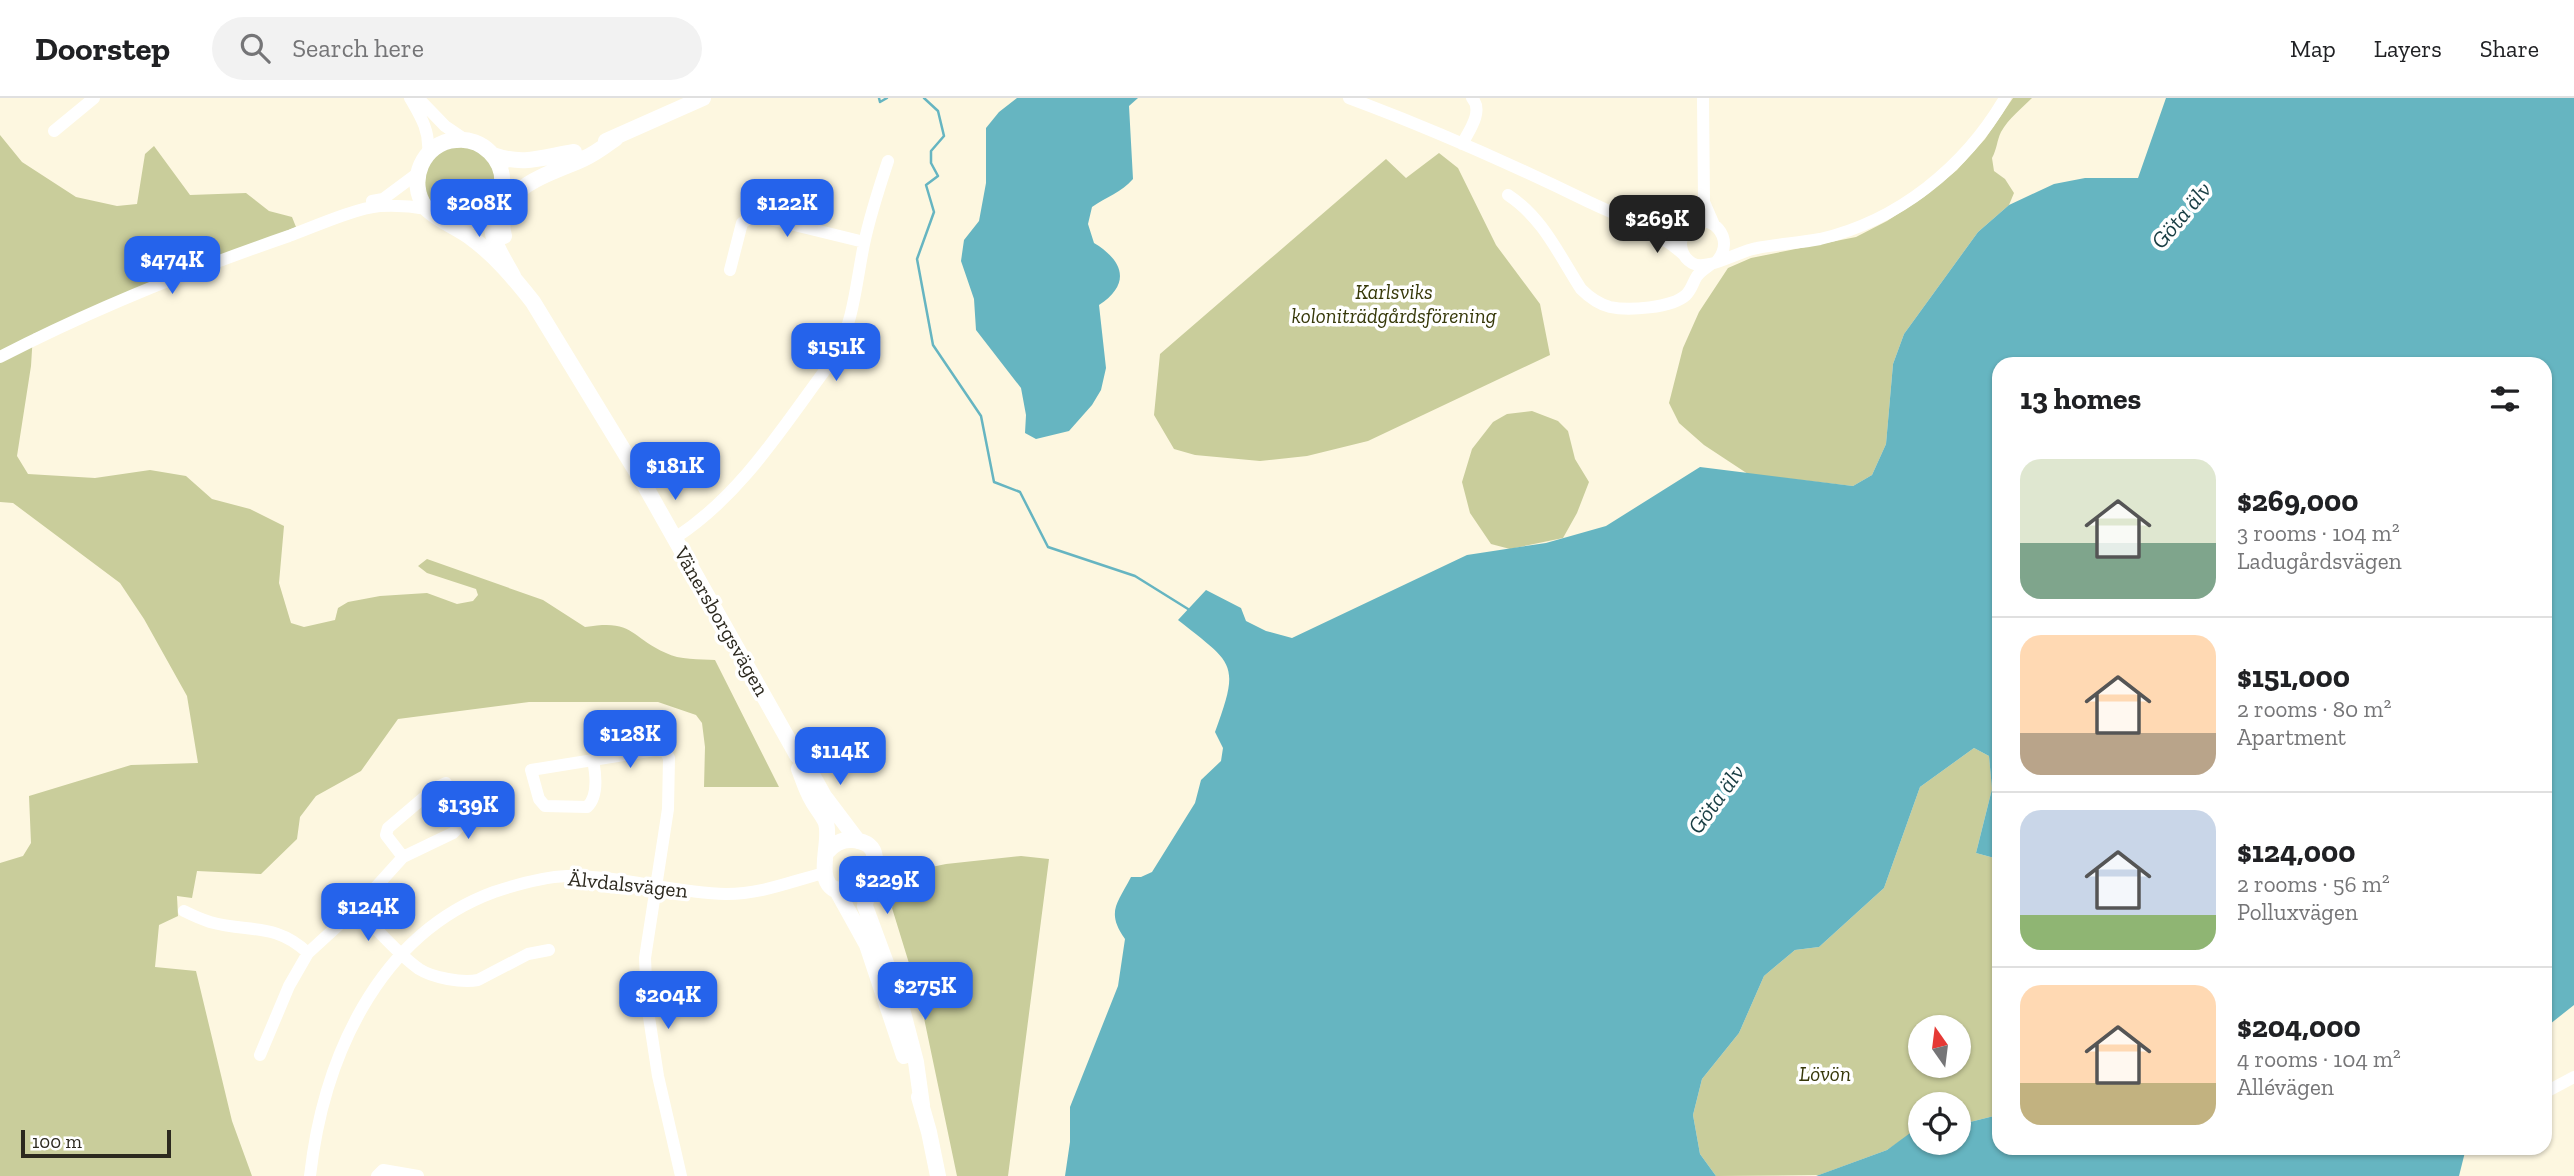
<!DOCTYPE html>
<html lang="en">
<head>
<meta charset="utf-8">
<style>
	:root { --surface:#fff; --page:#f2f2f2; --text:#202124; --muted:#757577; --line:#e0e0e0; --accent:#2563eb }
	body { margin:0; font-family:"Zilla Slab",serif; background:var(--page); color:var(--text); height:100vh; display:flex; flex-direction:column; font-size:26px; white-space:nowrap }
	* { box-sizing:border-box; margin:0 }
	p { font-size:23px; color:var(--muted) }
	.icon { flex:none; width:38px; height:38px; fill:none; stroke:currentColor; stroke-width:2; stroke-linecap:round; stroke-linejoin:round }
	.map { position:relative; flex:1; overflow:hidden }
	.side { position:absolute; left:1992px; top:259px; width:560px; height:798px; display:flex; flex-direction:column; background:var(--surface); border-radius:21px; box-shadow:0 2px 5px #0004 }
	.side>* { flex:none }
	.needle { width:46px; rotate:346deg }
	.fabs { position:absolute; left:1908px; top:917px; display:grid; gap:14px }
	.fabs a { display:grid; place-items:center; width:63px; height:63px; border-radius:50%; background:var(--surface); box-shadow:0 2px 5px #0004; font-size:35px }
	.scale { position:absolute; left:21px; bottom:18px; width:150px; box-sizing:border-box; padding-left:7px; border:4px solid #2c291f; border-top:0; font-size:19px; line-height:24px; white-space:nowrap; color:#2c291f; -webkit-text-stroke:5px #fff; paint-order:stroke }
	.price { position:absolute; translate:-50% -60px; padding:0 16px; border-radius:14px; background:var(--accent); color:#fff; font-size:23px; line-height:46px; filter:drop-shadow(0 2px 4px #0008) }
	.price::after { content:''; position:absolute; left:50%; top:42px; width:21px; height:16px; margin-left:-10px; background:inherit; clip-path:polygon(0 0,100% 0,50% 100%) }
	.price.selected { background:#222; color:#fff }
	ul { padding:0; list-style:none }
	li { display:flex; align-items:center; gap:21px; height:175px; padding:0 28px }
	li+li { border-top:2px solid var(--line) }
	li span { display:grid; place-items:center; flex:none; width:196px; height:140px; border-radius:21px; color:#555 }
	li>.icon { margin-inline-start:auto }
	span .icon { width:84px; height:84px; fill:#fffc; stroke-width:1 }
	li b { font-size:30px }
	h2 { display:flex; justify-content:space-between; align-items:center; height:84px; padding:0 28px; font-size:30px }
	header { display:flex; align-items:center; gap:42px; box-sizing:border-box; height:98px; padding:0 35px; background:var(--surface); border-bottom:2px solid var(--line) }
	header strong { font-size:33px }
	nav { display:flex; gap:38px; margin-inline-start:auto; font-size:24px }
	.search { width:490px; height:63px; background:var(--page); display:flex; align-items:center; gap:18px; box-sizing:border-box; padding:0 24px; border-radius:38px; color:var(--muted); font-size:26px }
	.map>svg:first-child { display:block }
	.green { fill:#c9cd9b; fill-rule:evenodd }
	.water { fill:#66b5c1 }
	.lines { fill:none; stroke-linecap:round; stroke-linejoin:round }
	.stream { stroke:#66b5c1; stroke-width:2.5 }
	.minor { stroke:#fff; stroke-width:12 }
	.major { stroke:#fff; stroke-width:16 }
	.labels { text-anchor:middle; dominant-baseline:central; stroke-width:7; stroke-linejoin:round; paint-order:stroke }
	.park-label { font-size:21px; font-style:italic; fill:#363809; stroke:#fff }
	.street-label { font-size:21px; fill:#2c291f; stroke:#fff }
	.water-label { font-size:23px; font-style:italic; fill:#183d43; stroke:#fff }
</style>
</head>
<body>
<header>
<strong>Doorstep</strong>
<div class="search"><svg class="icon" aria-label="search" viewBox="0 0 24 24"><circle cx="10" cy="10" r="6"/><path d="M15 15l6 6"/></svg>Search here</div>
<nav><a>Map</a><a>Layers</a><a>Share</a></nav>
</header>
<div class="map">
<svg width="2574" height="1078" viewBox="0 0 2574 1078">
	<rect width="100%" height="100%" fill="#fdf7e0"/>
	<!-- green -->
	<path class="green" d="M2013,0H2032C2021,11 2009,20 2001,34C1997,42 1997,51 1992,60L1994,73L2005,81L2014,95L2009,107L1978,134L1904,236L1893,266L1886,346L1872,377L1853,388L1748,376L1704,347L1679,325L1669,305L1683,250L1699,214L1728,170L1751,160L1856,139L1887,123L1924,99L1957,72L1985,41Z
		M0,37L22,64L76,99L117,108L137,106L145,56L154,48L190,97L246,95L269,113L292,119L296,129L33,236L31,268L17,358L28,376L95,380L150,372L186,378L212,401L250,411L284,428L279,485L291,525L304,529L335,522L338,510L348,504L380,498L427,495L457,506L473,503L478,497L476,491L427,475L418,468L427,461L543,502L585,529C635,521 628,538 666,555C679,562 700,561 715,562L779,689H704L705,649L702,625L696,617L658,604H529L398,621L361,673L316,698L300,719L297,741L261,776L197,773L192,800L177,798L178,818L159,827L155,869L196,873L232,1023L252,1078H0V765L23,758L31,745L29,698L131,667L198,665L187,598L144,521L120,485L13,405L0,404Z
		M423 84a36 36 0 1 1 72 0a36 36 0 1 1-72 0Z
		M1439,55L1458,70L1496,147L1540,206L1550,257L1368,343L1307,358L1260,363L1195,357L1174,351L1154,317L1160,256L1386,61L1406,80Z
		M1532,313L1558,323L1568,333L1575,361L1589,384L1577,415L1563,440L1510,451L1491,446L1470,415L1462,384L1472,351L1493,324L1507,316Z
		M1974,650L1989,658L1992,691L1976,755L1998,761V1017L1958,1027V1006H1920V1030L1887,1052L1819,1077L1716,1078L1700,1056L1693,1017L1702,981L1739,935L1764,878L1795,852L1819,849L1884,790L1920,689ZM1920,929H1958V968H1920Z
		M1021,758L1049,761L1008,1078H957L920,901L892,810L907,774L946,766Z"/>
	<!-- water -->
	<path class="water" d="M1017,0H1138L1129,8L1133,81C1122,94 1106,99 1092,109L1088,126L1094,145C1124,163 1131,186 1099,207L1106,270L1101,292L1092,307L1069,333L1036,341L1025,335L1026,317L1021,290L976,232L974,201L961,163L964,142L979,123L986,85V30L999,14Z
		M2166,0H2574V907L2545,930L2544,266H1998V761L1976,755L1992,691L1989,658L1974,650L1920,689L1884,790L1819,849L1795,852L1764,878L1739,935L1702,981L1693,1017L1700,1056L1716,1078H1065L1070,1044V1009L1118,888L1125,841C1106,814 1117,806 1131,779H1141L1152,774L1195,705L1201,682L1221,663L1223,650L1215,634C1241,564 1233,566 1178,522L1206,492L1241,510L1246,523L1266,533L1292,540L1467,457L1546,445L1606,428L1700,369L1853,388L1872,377L1886,346L1893,266L1904,236L1978,134L2009,107L2054,86L2085,80H2138Z
		M1998,1017V1050H2466L2459,1078H1816L1887,1052L1917,1030H1920V1045H1958V1027Z"/>
	<g class="lines">
		<!-- stream -->
		<path class="stream" d="M879,0L880,4L887,0
			M924,0L938,13L944,38L931,53V65L938,78L926,87L934,114L917,161L933,247L981,318L994,384L1020,394L1048,449L1135,478L1188,511"/>
		<!-- minor -->
		<path class="minor" d="M410,0C421,19 430,33 428,55
			M418,0L445,28L464,41
			M1349,0C1430,30 1511,66 1589,104C1621,119 1656,132 1683,156
			M1703,0L1704,104L1714,127
			M54,33L94,0
			M1462,46C1469,33 1484,13 1472,0
			M1508,97C1543,120 1559,157 1581,191C1589,199 1598,206 1610,209C1628,213 1672,210 1686,197C1692,191 1693,184 1697,178C1701,173 1706,170 1710,167
			M372,103L383,101L418,75
			M1717,163C1737,141 1710,111 1689,129C1677,139 1679,157 1692,165C1706,174 1739,153 1757,150C1778,146 1799,145 1820,141C1898,123 1965,69 2005,0
			M730,172L742,125L754,117L864,144
			M0,259C93,211 190,172 289,138C313,129 356,110 380,108C397,107 411,108 427,111
			M675,440C743,396 786,324 834,260C854,224 856,185 864,146C870,117 879,90 888,63
			M593,662C596,677 598,699 587,709L545,708L539,701L531,672L655,652L665,653L669,660L668,711L645,860L647,906L658,978L681,1078
			M356,811C377,830 396,855 419,871C433,880 462,885 478,882L528,856L549,852
			M184,813C192,817 201,821 210,824C249,835 275,824 308,855
			M260,957L289,888L308,855L356,811L403,759L453,735L459,729L446,685L435,690L388,730L386,737L403,759
			M2544,995L2574,979
			M310,1078C323,962 377,837 494,794C518,786 542,779 567,778C620,777 672,795 726,796C762,796 789,784 824,775
			M377,1078L383,1072L418,1078"/>
		<!-- major -->
		<path class="major" d="M606,43L703,0
			M493,57C524,68 543,59 574,54
			M451,125L474,123L493,110
			M504,138C491,90 551,76 583,61C595,56 605,48 616,40
			M513,178C505,163 493,146 492,129C490,113 500,103 502,88C505,62 482,39 456,42C423,44 406,84 426,110C435,121 457,129 470,139C495,157 514,180 533,204L644,386L797,657L806,666L824,698L858,743
			M799,671C803,681 806,692 812,702C816,710 823,717 826,725C833,748 808,791 847,795C858,795 865,790 871,783
			M828,753C834,746 842,741 853,742C893,746 867,787 865,808L900,903L916,964L922,1007
			M836,791L867,847L904,958
			M919,999L929,1034L938,1078"/>
	</g>
	<g class="labels">
		<!-- park labels -->
		<g class="park-label">
			<text x="1394" y="193">Karlsviks<tspan x="1394" dy="24">koloniträdgårdsförening</tspan></text>
			<text x="1825" y="975">Lövön</text>
		</g>
		<!-- street labels -->
		<g class="street-label">
			<text transform="translate(722 523) rotate(60)">Vänersborgsvägen</text>
			<text transform="translate(628 786) rotate(6)">Älvdalsvägen</text>
		</g>
		<!-- water labels -->
		<g class="water-label">
			<text transform="translate(2181 117) rotate(-50)">Göta älv</text>
			<text transform="translate(1716 701) rotate(-54)">Göta älv</text>
		</g>
	</g>
</svg>
<div class="fabs">
<a><svg class="needle" viewBox="-14 -14 28 28"><path d="M0-13l5 13h-10z" fill="#e53935"/><path d="M0 13l5-13h-10z" fill="#757577"/></svg></a>
<a><svg class="icon" aria-label="locate" viewBox="0 0 24 24"><circle cx="12" cy="12" r="6"/><path d="M12 2v4M12 18v4M2 12h4M18 12h4"/></svg></a>
</div>
<div class="scale">100 m</div>
<b class="price" style="left:479px;top:141px">$208K</b>
<b class="price" style="left:787px;top:141px">$122K</b>
<b class="price selected" style="left:1657px;top:157px">$269K</b>
<b class="price" style="left:172px;top:198px">$474K</b>
<b class="price" style="left:836px;top:285px">$151K</b>
<b class="price" style="left:675px;top:404px">$181K</b>
<b class="price" style="left:630px;top:672px">$128K</b>
<b class="price" style="left:840px;top:689px">$114K</b>
<b class="price" style="left:468px;top:743px">$139K</b>
<b class="price" style="left:887px;top:818px">$229K</b>
<b class="price" style="left:368px;top:845px">$124K</b>
<b class="price" style="left:925px;top:924px">$275K</b>
<b class="price" style="left:668px;top:933px">$204K</b>
<section class="side">
<h2>13 homes<svg class="icon" aria-label="filters" viewBox="0 0 24 24"><path d="M4 7h16M4 17h16"/><circle cx="9" cy="7" r="2"/><circle cx="15" cy="17" r="2"/></svg></h2>
<ul>
<li><span style="background:linear-gradient(#dfe7d0 60%,#7fa58c 0)"><svg class="icon" aria-label="home" viewBox="0 0 24 24"><path d="M3 11l9-7 9 7M6 9v11h12V9"/></svg></span><div><b>$269,000</b><p>3 rooms · 104 m²</p><p>Ladugårdsvägen</p></div></li>
<li><span style="background:linear-gradient(#ffd9b3 70%,#b9a48a 0)"><svg class="icon" aria-label="home" viewBox="0 0 24 24"><path d="M3 11l9-7 9 7M6 9v11h12V9"/></svg></span><div><b>$151,000</b><p>2 rooms · 80 m²</p><p>Apartment</p></div></li>
<li><span style="background:linear-gradient(#c9d6e8 75%,#8fb573 0)"><svg class="icon" aria-label="home" viewBox="0 0 24 24"><path d="M3 11l9-7 9 7M6 9v11h12V9"/></svg></span><div><b>$124,000</b><p>2 rooms · 56 m²</p><p>Polluxvägen</p></div></li>
<li><span style="background:linear-gradient(#ffd9b3 70%,#c2b280 0)"><svg class="icon" aria-label="home" viewBox="0 0 24 24"><path d="M3 11l9-7 9 7M6 9v11h12V9"/></svg></span><div><b>$204,000</b><p>4 rooms · 104 m²</p><p>Allévägen</p></div></li>
</ul>
</section>
</div>
</body>
</html>
